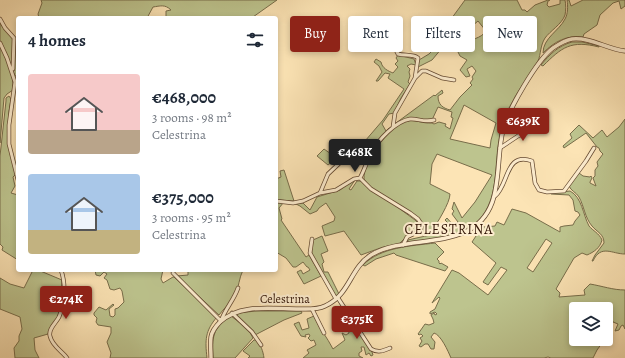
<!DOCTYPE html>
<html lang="en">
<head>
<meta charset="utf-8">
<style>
	:root { --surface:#fff; --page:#f2f2f3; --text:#1f2937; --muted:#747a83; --accent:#8f2418 }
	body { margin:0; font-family:Alegreya,serif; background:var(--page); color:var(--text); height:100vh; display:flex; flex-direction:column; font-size:15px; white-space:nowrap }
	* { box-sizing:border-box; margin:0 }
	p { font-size:13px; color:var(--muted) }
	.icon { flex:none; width:22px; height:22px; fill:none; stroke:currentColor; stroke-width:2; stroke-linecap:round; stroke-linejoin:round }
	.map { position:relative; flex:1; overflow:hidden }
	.details { position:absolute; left:16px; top:16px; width:262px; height:256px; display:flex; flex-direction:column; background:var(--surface); border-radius:4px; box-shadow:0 2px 6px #0003 }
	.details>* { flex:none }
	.guide { position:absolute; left:290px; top:16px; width:275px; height:36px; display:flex; gap:8px }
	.tools { position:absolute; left:569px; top:302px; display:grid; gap:8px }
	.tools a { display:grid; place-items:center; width:44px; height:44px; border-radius:4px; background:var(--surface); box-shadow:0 2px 6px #0003; font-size:20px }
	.price { position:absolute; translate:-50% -34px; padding:0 9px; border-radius:4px; background:var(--accent); color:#fff; font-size:13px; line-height:26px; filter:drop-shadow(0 1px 2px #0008) }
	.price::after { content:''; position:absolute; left:50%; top:24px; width:12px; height:9px; margin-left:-6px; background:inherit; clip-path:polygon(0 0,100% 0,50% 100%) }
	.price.selected { background:#222; color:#fff }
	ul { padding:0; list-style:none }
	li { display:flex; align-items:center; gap:12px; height:100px; padding:0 12px }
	li span { display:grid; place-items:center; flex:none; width:112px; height:80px; border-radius:4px; color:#555 }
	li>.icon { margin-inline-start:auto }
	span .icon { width:48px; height:48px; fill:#fffc; stroke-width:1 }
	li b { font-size:17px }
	h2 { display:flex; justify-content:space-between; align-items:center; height:48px; padding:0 12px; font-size:17px }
	.pill { padding:0 14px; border-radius:4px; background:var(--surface); box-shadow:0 2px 6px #0003; font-size:14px; line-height:36px }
	.pill.selected { background:var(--accent); color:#fff }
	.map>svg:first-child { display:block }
	.green { fill:#bdc48e; stroke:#786d4a; fill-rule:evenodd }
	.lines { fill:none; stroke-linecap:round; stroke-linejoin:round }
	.minor-casing { stroke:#654a32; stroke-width:4.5 }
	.tertiary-casing { stroke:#654a32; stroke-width:5 }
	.minor { stroke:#fdedcf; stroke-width:3 }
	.tertiary { stroke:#fdedcf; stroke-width:3.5 }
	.labels { text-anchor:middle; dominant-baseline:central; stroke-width:4; stroke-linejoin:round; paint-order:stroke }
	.street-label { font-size:12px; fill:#331607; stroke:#fdedcf }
	.quarter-label { font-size:14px; letter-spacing:1px; fill:#331607; stroke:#fdedcf }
</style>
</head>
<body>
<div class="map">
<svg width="625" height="358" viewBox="0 0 625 358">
	<rect width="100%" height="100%" fill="#fce4b5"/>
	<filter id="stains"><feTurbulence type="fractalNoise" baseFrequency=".005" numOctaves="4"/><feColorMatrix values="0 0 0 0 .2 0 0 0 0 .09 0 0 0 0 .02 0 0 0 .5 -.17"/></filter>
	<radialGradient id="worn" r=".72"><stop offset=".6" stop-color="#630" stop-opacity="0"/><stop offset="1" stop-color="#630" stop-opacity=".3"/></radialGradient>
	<!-- green -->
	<path class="green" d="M41,0H277L253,17L250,18H166V11L171,10C165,4 160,6 153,7L147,18H39L38,14L42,3Z
		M465,0H517L522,10H525L527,12L535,5L548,0H550L548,1L547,5L549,7L560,4V0H565C566,5 566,10 565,15C562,24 550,31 545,38C540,46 541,54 538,61C529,77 517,91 509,108C504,118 500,128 499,140C494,167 499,198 479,220C461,238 430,239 407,243L408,240L412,239L444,232L450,225L445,220L447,218L454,226L458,222L452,214L454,211L452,209L454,202L462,218L475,202L492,175L437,154L432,164L430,184L450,194C450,203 437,223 432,231L422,235L423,227L417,218L369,186L364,179C363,161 389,126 407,121C415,119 423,124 432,123L434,124L439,122L446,124L445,126L450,129L453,118L451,117L452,112L438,107L432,120L408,119L396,126L395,122L396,123L434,95L435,96L442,90L443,93L438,96C438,105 443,108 450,110L460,97L472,85L470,83L473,79L472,77L476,71L472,66L467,69L470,76L466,77L460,70L467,60L460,56L453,42L442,48L432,60L418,67L419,60L429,54L442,41V39L438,37ZM478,21L486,31C481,39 470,39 463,44L460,39L462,37L464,38L467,32L471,30V27ZM464,105L496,123L491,140L490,148L450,139Z
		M567,0H569L571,6L583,0H625V6L621,9L619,1L613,3L600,15L597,25L584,34L583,37C567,35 555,41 543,53C543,38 559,31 565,19C568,14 568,6 567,0Z
		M0,22L15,41L16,52L17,76H15L0,41Z
		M572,42H582L599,46V47C571,40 562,47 543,66L541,65C550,54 558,46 572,42Z
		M0,46C7,61 14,73 13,90L7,94L4,98L0,143Z
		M398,55L414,59L416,65L411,64L407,66L410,69L409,72L410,76L408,82L410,84L401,98L394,113L389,114L382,124L386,131L389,128L391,129L370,155L359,148L383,120L404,89L388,78L390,74L385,73L378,81H376L382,72L379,66L374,62L376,59L381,62C382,68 388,71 393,73L398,67L395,64L398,61L396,58Z
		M9,96L11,99L9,111L8,143L16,174L13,177L15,186L11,193L18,195V260L2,250L3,247L0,244V156L6,101V98Z
		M625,119V254C612,254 601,244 593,261H592L595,255L604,243C604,234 597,232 592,226C585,218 584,206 579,197C576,192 571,191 569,186L579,173L583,176L590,177L591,176L592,178L590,182V183L596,186L593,178L595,176V170L598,166L597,162L603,154L600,151L599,148L597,147L586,133L564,148L563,146L572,138L570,134L579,125L593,138L602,130L607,137L619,127Z
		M324,149L341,161L337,164L332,162L328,165L317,156Z
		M284,170L294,201L276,200V179L281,177L280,171Z
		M355,180L349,189L351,190L357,181H362L415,220L420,225V229L419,232L405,238L399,244L383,247L361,255L344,231L325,236L322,226L334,221L335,217L326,203L319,208L317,211L310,214L300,206L294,203H303L310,210L317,197L340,190L350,182Z
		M570,191C582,197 583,215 589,226C593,231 599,233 602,240C600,248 594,252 587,255L582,253L574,258L556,289L560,293L559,297L585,295L584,290L590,284C602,286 613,290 625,290V329L623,325L621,326L619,330L615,331L618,324L613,322L612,319L608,314L606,315V309H576V339H605L597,350L593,358H551L548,357L544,358H451C448,351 441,335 434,333L431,337L435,342L434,349H431L428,344H425L421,347L419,346L422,341L420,338L423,336L421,334L419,335L418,334L425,324L429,325L434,323L433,319L431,315L434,313L435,315L437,314L435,312L430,314V312L435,309L440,298L439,297L432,303L452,270L459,273L488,295L507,270L501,267L488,285L483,282L496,263L472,242L478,233L480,225L484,227L495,226L497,222L504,225L512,209L526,213L560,232V227L564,226L573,225L575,221L580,215L578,212L575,211L573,200L569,195L551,194L552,193ZM546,239L552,243L533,272L527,268Z
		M276,201L284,202L279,208L282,219L281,220L306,257L309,255L321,276L304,284L297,272L301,270L303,274L310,270L308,267H307L303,262L296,267H293L286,258L276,252Z
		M322,236L328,251L321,254L324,262L322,264L324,272H328L339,294L336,297L312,255L311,244L313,240Z
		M435,243L444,252L437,259L439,261V263L440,264L441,263L448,267L445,271L396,255L394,253L376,259L365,266L363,265C381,247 411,246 435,243Z
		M33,270H38L62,280L60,310L57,318L48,334L34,338L35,350L39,358H15L14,348L19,341V336L22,329L20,317L0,309V278L10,284L24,288Z
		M95,270H163L161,279L163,283L173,277H174L217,317C205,331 205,340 207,358H110L111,353L107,342L111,333V327L98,325L96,322L97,318L94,315V313L99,307L106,310L113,304L114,305L109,309L110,316L113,317L115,315V309L118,308L124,302L122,291L120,288L114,290L110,289L107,280L104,278L107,274L104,272L100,276L96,275Z
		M188,270H243C239,278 239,287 235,295C231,303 224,308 219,315L177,276L188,275Z
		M256,311H301L302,313L284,320L255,335L236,316L238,313Z
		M231,316L248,329L253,338L235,358H213C212,338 212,328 231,316Z
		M314,316C319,328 327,337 333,349L345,340L342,333L346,335L349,333L348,328L354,325L372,352L373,355L371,356L369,353L366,355L364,347H361L362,351L359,353V356L363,358H303L309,353L307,350L316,345L314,340L311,341L308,338L310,336L309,334L305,335L306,337L301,336L294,324L299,322L302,330L309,328L307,319Z
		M254,340H256C261,345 263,351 264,358H248L250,356L243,351Z"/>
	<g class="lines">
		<!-- minor casing -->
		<g class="minor-casing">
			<path id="minor" d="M0,19L5,28L14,38L13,69
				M0,43L7,58L15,82L9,125V144L18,180
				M415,78L422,71H426L442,78L454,80
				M393,127L395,113L415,78L418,58C413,54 404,56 398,54L395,48
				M500,148L518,136L541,126
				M320,193L328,174L348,155
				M495,196C509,185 505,151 532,161L535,183L539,190L547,192L564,191L586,161L594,148
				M276,201L293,203L303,201L320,193L336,190L354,179L360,178
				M312,239L310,253L336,299
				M403,245L407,237L420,231L422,225L418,219L410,213L371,189L360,178C365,169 367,160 372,152C378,140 396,121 410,119C418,118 423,123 434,120
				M61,270C66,284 65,303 59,317C56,323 48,329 50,336C52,346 62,351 67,358
				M173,273L221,321
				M338,298L371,349C378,353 383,351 390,348
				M312,309L324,333
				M232,313L252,332L261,345
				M221,321C225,309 234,300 238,288"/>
		</g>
		<!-- tertiary casing -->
		<g class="tertiary-casing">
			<path id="tertiary" d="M211,358C211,351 210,344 211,337C212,331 216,326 220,322C240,303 273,309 299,309C307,309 317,310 325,306C350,295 350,268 371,255C398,239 436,245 465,232C506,213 494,166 503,130C508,110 537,60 553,48C559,44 565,40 572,39C590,37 607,49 625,51"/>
		</g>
		<!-- minor -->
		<use href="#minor" class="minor"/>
		<!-- tertiary -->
		<use href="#tertiary" class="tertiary"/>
	</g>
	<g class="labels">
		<!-- street labels -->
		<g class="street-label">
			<text x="285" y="299">Celestrina</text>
		</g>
		<!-- quarter labels -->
		<g class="quarter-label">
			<text x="449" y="229">CELESTRINA</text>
		</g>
	</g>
	<rect width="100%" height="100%" filter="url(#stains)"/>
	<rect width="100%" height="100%" fill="url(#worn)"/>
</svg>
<div class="tools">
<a><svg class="icon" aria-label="layers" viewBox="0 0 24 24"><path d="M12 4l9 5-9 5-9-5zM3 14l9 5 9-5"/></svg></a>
</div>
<b class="price" style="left:523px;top:142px">€639K</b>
<b class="price selected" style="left:355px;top:173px">€468K</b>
<b class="price" style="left:66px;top:320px">€274K</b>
<b class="price" style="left:357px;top:340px">€375K</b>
<div class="guide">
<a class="pill selected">Buy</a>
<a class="pill">Rent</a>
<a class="pill">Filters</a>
<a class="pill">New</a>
</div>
<section class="details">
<h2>4 homes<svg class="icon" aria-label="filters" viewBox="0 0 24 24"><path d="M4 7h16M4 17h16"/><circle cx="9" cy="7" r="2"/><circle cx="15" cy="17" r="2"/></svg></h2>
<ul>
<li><span style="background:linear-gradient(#f6c9c9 70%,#b9a48a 0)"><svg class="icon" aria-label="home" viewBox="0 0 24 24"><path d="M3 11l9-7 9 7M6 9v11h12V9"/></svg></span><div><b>€468,000</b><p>3 rooms · 98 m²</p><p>Celestrina</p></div></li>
<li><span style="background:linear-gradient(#a9c7e8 70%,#c2b280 0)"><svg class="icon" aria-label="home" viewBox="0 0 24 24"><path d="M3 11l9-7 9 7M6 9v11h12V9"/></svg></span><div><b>€375,000</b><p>3 rooms · 95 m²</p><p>Celestrina</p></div></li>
</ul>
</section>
</div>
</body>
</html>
